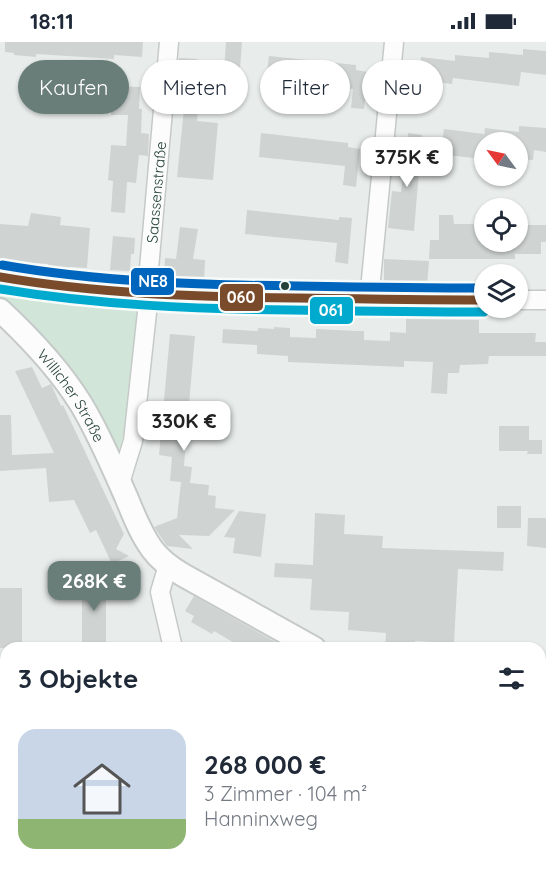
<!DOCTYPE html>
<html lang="de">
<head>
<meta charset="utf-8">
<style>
	:root { --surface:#fff; --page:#f2f2f3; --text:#1f2937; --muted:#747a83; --line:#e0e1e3; --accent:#697e78 }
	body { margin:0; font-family:Quicksand,sans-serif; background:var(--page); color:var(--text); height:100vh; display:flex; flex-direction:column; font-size:22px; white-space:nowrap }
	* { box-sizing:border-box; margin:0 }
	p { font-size:20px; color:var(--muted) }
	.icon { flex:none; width:33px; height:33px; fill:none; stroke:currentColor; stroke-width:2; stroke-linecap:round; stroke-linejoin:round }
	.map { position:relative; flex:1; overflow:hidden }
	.side { position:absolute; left:0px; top:600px; width:546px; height:236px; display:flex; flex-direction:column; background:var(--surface); border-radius:18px 18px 0 0; box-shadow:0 2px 4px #0004 }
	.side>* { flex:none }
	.guide { position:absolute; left:18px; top:18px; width:510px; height:54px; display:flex; gap:12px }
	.needle { width:39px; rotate:303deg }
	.controls { position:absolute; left:474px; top:90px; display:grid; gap:12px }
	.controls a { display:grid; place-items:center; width:54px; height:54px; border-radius:50%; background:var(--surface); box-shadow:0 2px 4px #0004; font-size:30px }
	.price { position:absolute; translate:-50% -51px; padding:0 14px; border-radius:12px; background:#fff; color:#222; font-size:20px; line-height:39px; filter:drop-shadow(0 2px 3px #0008) }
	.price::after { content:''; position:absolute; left:50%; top:36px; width:18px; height:14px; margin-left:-9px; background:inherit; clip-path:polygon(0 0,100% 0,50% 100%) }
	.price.current { background:var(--accent); color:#fff }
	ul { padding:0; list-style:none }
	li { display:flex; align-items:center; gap:18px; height:150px; padding:0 18px }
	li+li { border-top:2px solid var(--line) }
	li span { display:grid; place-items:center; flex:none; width:168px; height:120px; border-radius:18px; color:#555 }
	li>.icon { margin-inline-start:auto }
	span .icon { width:72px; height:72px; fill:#fffc; stroke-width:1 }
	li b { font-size:26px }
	h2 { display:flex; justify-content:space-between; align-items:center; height:72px; padding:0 18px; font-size:26px }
	.pill { padding:0 21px; border-radius:27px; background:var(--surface); box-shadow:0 2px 4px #0004; font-size:21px; line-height:54px }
	.pill.current { background:var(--accent); color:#fff }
	.status { display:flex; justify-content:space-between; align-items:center; height:42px; padding:0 30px; background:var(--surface); direction:ltr }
	.status svg { height:16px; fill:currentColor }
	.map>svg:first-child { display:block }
	.green { fill:#d1e6d8 }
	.building { fill:#cfd4d2 }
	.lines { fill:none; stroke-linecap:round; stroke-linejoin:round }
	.minor-casing { stroke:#c5cac8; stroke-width:21 }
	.tertiary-casing { stroke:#c5cac8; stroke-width:26 }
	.minor { stroke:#fcfcfc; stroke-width:18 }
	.tertiary { stroke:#fcfcfc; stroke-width:22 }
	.bus-1-casing { stroke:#f7fbf9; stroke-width:14 }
	.bus-2-casing { stroke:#f7fbf9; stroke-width:14 }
	.bus-3-casing { stroke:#f7fbf9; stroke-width:14 }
	.bus-1 { stroke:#7a4b2a; stroke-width:9 }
	.bus-2 { stroke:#00a9ce; stroke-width:9 }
	.bus-3 { stroke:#0065bd; stroke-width:9 }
	.bus-dot { fill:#24423a; stroke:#f7fbf9; stroke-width:2 }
	.labels { text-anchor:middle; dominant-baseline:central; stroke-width:5; stroke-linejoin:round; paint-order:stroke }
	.street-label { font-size:15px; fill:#24423a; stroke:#f7fbf9 }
	.line-badge { stroke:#f7fbf9; stroke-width:2 }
	.badge-label { font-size:16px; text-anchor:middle; font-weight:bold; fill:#fff }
</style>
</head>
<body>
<div class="status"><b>18:11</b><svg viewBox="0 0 49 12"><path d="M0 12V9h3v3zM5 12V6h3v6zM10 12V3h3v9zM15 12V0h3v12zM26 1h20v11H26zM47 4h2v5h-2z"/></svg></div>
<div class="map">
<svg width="546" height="835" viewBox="0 0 546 835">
	<rect width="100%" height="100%" fill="#e8edeb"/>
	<!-- green -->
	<path class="green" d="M6,244L142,259L127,402L120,406L112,404L2,258L0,253V247Z"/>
	<!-- building -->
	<path class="building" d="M5,0H143L142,15L114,13V17L36,12V15L14,13V11L5,10Z
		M226,0H242L239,41L223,40Z
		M523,7L546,9V33L521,30L519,44L453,36L452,42L419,38L421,15L455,19V13L489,16V10L523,13Z
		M269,14L356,23V28L368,30L364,67L351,66L353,47L266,38Z
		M179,16L198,17L197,29L220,30L218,47L199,46L197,79L218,81L213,138L177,135L185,57L175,56Z
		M112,44L140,45L139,67H142L141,91L149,92L148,114L139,113L136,141L127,140L125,171L111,170L113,139L108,138L111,103L126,104L128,73H111Z
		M519,84L546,86V110L534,108L533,118L518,117V100H484V109H483L482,117L439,112V95H443L444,87L484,92V94L485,86L519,90Z
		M261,91L348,101V105L360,107L356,145L343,143L345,124L259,115Z
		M408,91L422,93L414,189L388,186L392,149L401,150Z
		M247,168L339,178V175L352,176L348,222L335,220L337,201L245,192Z
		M31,171L61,175L60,183L90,186L87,226L70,225V232L47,231L48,222L0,219V182L28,184Z
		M439,173H453L454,182H484V200H518V183H546V200H541V212H515V217H429L430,198H439Z
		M180,185L198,187L193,217L205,218L204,241L164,240L165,216L176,217Z
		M113,194L135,196L134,212H131L130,229L110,228Z
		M384,217L429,219L427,244L384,241Z
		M406,277L479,278V291H536L535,300H546V314H489L488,322L460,323L459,331H448L447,352L431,351L433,320L404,319V325L288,320V314L257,312V303L222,301L223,287L258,289V286L274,287V285L290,286V295L316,296V287L357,289H364V298L390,299V290L406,291Z
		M170,292L195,294L187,385H193L192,398H186L184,424L192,425L190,441L209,443L208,453L216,454L215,466L235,468L209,494L179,493L193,507L167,504L154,485L177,476L181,440L170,439L172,415L159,413Z
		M32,325L42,346L51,342L61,364L63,363L124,492L116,507L129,514L112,522L96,488L90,491L74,458L49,460L46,426L0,429V373H11L12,413L54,411L15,329Z
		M499,384H529V398H542V412H527L528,409H499Z
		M497,464H521V486H497Z
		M239,469L266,472L261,515L233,511L235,496L224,495Z
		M315,471L345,473L344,492L383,494L382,506L504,510L503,529L458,527L454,601L415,599V606H385L386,591L348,588L349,570L310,568L312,537L274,535L275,521L313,523Z
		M528,476H546V506L527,504Z
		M86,529H101V546H106V606H82V547L84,546V538H86Z
		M0,546H22V606H0Z
		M194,554L286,606H243L214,589L212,592L191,580L194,574L185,569Z"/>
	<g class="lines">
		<!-- minor casing -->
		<g class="minor-casing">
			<g id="minor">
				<path d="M0,235C90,252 182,254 274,256C344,257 414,258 484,258"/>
				<path d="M369,258L394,0"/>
				<path d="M518,258H546"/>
				<path id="s1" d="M120,441L133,399L149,252L148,238L169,0"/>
				<path d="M168,523L160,550L173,606"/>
				<path d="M0,663L6,662"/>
				<path d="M216,830V835"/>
			</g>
		</g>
		<!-- tertiary casing -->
		<g class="tertiary-casing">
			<g id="tertiary">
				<path id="s2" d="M0,268C30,296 60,328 81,362C99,392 113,425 127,457C134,474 141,492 152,507C160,518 171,526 183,533L314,606"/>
				<path d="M540,753L546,757"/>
			</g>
		</g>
		<!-- minor -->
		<use href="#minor" class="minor"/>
		<!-- tertiary -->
		<use href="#tertiary" class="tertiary"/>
		<!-- bus-1 casing -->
		<g class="bus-1-casing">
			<path id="bus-1" d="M0,235C98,252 197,255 296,256C359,257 421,258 484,258"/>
		</g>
		<!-- bus-2 casing -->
		<g class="bus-2-casing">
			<path id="bus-2" d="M0,247C97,263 194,267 292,268C356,269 420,270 484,270"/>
		</g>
		<!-- bus-3 casing -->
		<g class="bus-3-casing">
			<path id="bus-3" d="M2,223C100,240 198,243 297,244C359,245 422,246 484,246"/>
		</g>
		<!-- bus-1 -->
		<use href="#bus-1" class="bus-1"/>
		<!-- bus-2 -->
		<use href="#bus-2" class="bus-2"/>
		<!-- bus-3 -->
		<use href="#bus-3" class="bus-3"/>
	</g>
	<!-- markers -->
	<circle class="bus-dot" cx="285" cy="244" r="5"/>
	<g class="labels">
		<!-- street labels -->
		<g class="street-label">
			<text stroke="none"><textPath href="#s1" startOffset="294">Saassenstraße</textPath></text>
			<text stroke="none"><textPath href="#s2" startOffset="112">Willicher Straße</textPath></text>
		</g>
	</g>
	<g class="line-badge">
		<rect x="130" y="225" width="45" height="29" rx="6" fill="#0065bd"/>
		<rect x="219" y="241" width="45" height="29" rx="6" fill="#7a4b2a"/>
		<rect x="309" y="254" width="45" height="29" rx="6" fill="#00a9ce"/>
	</g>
	<g class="badge-label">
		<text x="153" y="245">NE8</text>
		<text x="241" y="261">060</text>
		<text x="331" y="274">061</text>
	</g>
</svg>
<div class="controls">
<a><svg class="needle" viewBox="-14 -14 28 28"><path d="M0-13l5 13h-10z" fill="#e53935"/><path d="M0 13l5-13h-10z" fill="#747a83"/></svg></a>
<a><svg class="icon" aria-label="locate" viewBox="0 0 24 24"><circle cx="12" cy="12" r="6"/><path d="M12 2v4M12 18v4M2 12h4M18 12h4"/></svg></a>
<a><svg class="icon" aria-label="layers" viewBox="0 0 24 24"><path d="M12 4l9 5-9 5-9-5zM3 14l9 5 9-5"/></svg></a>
</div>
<b class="price" style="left:407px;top:146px">375K €</b>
<b class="price" style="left:184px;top:410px">330K €</b>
<b class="price current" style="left:94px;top:570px">268K €</b>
<div class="guide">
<a class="pill current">Kaufen</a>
<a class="pill">Mieten</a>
<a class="pill">Filter</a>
<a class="pill">Neu</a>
</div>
<section class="side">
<h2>3 Objekte<svg class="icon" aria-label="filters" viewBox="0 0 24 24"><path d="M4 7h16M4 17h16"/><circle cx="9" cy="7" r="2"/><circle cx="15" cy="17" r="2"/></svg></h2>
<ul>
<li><span style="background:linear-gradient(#c9d6e8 75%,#8fb573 0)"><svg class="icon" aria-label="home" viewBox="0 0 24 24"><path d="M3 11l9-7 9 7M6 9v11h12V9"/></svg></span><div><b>268 000 €</b><p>3 Zimmer · 104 m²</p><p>Hanninxweg</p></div></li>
</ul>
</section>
</div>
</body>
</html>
